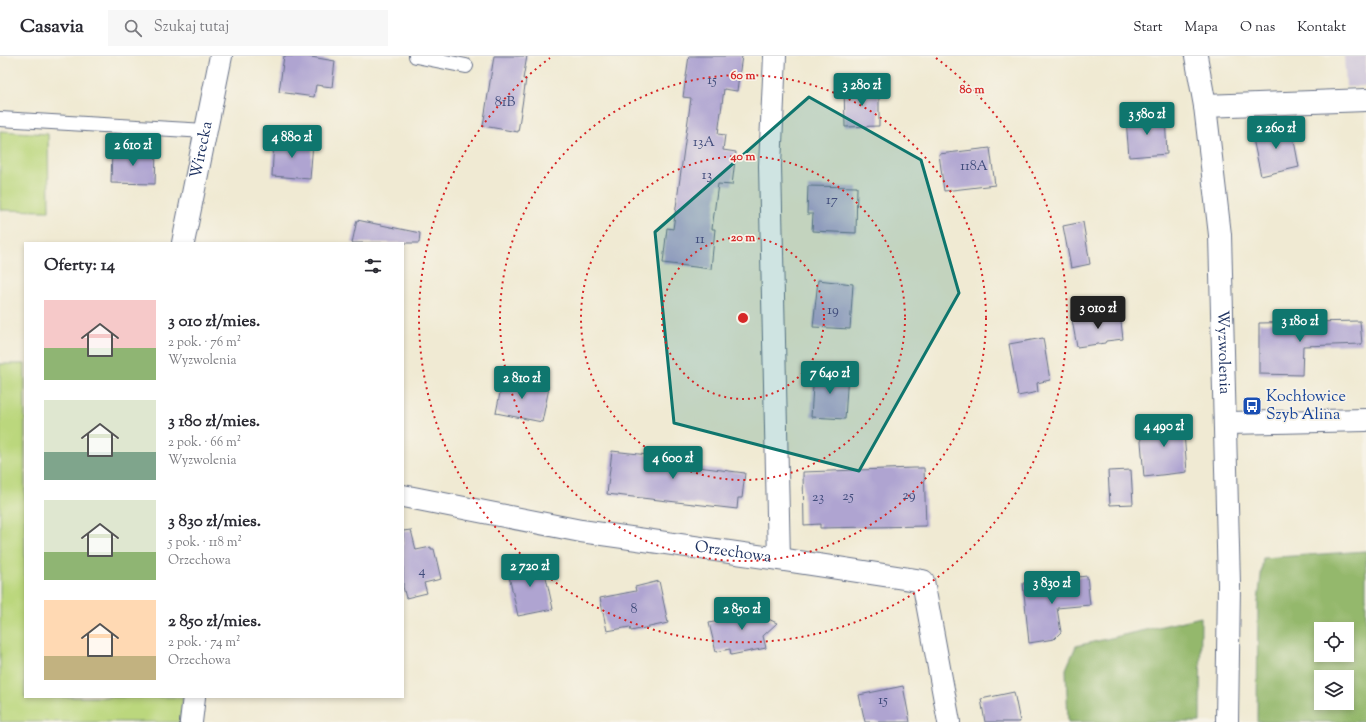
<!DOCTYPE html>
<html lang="pl">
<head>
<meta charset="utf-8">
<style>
	:root { --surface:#fff; --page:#f7f7f7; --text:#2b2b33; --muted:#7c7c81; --line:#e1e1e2; --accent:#0f766e }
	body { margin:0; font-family:"Sorts Mill Goudy",serif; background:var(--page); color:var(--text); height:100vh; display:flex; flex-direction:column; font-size:15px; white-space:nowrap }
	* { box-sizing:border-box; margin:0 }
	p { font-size:13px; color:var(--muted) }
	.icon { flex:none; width:22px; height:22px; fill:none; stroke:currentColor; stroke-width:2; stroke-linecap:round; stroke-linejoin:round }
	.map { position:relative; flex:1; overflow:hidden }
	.sheet { position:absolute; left:24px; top:186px; width:380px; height:456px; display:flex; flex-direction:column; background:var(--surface); border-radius:0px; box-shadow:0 2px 6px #0003 }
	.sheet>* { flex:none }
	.tools { position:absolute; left:1314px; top:566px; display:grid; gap:8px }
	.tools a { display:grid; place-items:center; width:40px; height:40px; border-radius:0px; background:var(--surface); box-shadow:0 2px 6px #0003; font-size:20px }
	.price { position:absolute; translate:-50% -34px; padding:0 9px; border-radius:4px; background:var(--accent); color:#fff; font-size:13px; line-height:26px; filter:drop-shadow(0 1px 2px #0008) }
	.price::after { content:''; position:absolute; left:50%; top:24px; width:12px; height:9px; margin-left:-6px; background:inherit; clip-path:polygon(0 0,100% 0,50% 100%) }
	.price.on { background:#222; color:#fff }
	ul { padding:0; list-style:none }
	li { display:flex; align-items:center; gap:12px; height:100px; padding:0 20px }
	li span { display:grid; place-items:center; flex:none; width:112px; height:80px; border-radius:0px; color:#555 }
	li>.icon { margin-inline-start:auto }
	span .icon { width:48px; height:48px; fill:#fffc; stroke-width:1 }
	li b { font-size:17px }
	h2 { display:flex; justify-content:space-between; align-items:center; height:48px; padding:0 20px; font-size:17px }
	header { display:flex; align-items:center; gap:24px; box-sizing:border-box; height:56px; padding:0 20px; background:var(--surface); border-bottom:1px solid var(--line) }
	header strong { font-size:19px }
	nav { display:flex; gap:22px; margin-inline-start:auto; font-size:14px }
	.search { width:280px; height:36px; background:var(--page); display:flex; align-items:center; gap:10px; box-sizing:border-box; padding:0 14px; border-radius:0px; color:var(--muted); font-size:15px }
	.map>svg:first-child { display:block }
	.industrial { fill:#c8bfd8 }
	.green { fill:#bbd77d; stroke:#6b836e }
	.forest { fill:#94b86c; stroke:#587465; fill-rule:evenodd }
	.building { fill:#afa4d1 }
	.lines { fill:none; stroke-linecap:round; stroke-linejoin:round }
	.service-casing { stroke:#667087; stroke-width:16 }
	.minor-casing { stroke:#667087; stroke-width:24 }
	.tertiary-casing { stroke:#667087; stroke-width:24 }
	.service { stroke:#fff; stroke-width:14 }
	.minor { stroke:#fff; stroke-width:22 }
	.tertiary { stroke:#fff; stroke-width:22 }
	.marked { fill:#0f766e; fill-opacity:0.2; stroke:#0f766e; stroke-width:3; stroke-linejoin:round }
	.ring { fill:none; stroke:#d62828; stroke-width:2; stroke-dasharray:2 4 }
	.labels { text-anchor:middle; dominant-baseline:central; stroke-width:3.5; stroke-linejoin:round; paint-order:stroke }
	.number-label { font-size:14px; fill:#404c7b }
	.street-label { font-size:16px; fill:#1b2f5e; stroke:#f7f3e8 }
	.transit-label { font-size:16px; fill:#164399; stroke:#f7f3e8; text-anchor:start }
	.centre { fill:#d62828; stroke:#f7f3e8; stroke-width:2 }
	.ring-label { font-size:12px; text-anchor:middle; font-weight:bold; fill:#d62828; stroke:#f7f3e8; stroke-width:3.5; stroke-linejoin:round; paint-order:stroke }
</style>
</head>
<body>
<header>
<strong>Casavia</strong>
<div class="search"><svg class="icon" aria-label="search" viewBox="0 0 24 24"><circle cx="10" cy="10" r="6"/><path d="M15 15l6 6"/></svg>Szukaj tutaj</div>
<nav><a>Start</a><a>Mapa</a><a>O nas</a><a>Kontakt</a></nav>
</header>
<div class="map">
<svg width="1366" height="666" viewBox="0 0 1366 666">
	<rect width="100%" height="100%" fill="#f7f3e8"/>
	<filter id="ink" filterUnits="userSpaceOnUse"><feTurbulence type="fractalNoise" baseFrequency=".025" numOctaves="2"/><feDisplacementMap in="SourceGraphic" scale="8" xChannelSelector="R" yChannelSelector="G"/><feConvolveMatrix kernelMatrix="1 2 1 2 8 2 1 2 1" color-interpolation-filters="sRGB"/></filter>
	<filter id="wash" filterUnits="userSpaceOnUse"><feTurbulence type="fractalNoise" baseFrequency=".012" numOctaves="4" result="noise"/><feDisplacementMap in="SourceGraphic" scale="16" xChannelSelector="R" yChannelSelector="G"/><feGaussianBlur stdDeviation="0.9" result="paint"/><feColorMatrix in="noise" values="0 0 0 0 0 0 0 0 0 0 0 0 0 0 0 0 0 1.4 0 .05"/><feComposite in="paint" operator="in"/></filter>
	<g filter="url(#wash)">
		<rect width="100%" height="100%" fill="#f0ead3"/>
		<!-- industrial -->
		<path class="industrial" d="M1344,0H1366V30L1346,31Z"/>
		<!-- green -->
		<path class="green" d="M0,75L48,78L49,155L0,154Z
			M0,308H25V641H183L180,666H0Z"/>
		<!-- forest -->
		<path class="forest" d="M1366,495V666H1257L1258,546L1263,502ZM1321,573H1347V599H1321ZM1321,621H1347V647H1321Z
			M1201,561L1200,666H1068L1066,613L1076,590Z"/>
		<g id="blocks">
			<!-- building -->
			<path class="building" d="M284,0H305L335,5L332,31L316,29L314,41L279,36Z
				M494,0H527L523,23H526L518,76L483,70Z
				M689,0H742L737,35L724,33L718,78L725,79L723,94L736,96L732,129L718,128L712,173H715L711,213L663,207L667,172L673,173L691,42L683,41Z
				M844,31H879V70L845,71Z
				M1165,60L1167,98L1129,101L1126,63Z
				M1291,69L1299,111L1261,120L1252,78Z
				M274,84L313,87L310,123L272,120Z
				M990,92L995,129L944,135L939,98Z
				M112,94L156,96L155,128L111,127Z
				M808,130L857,131L856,177L812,175L813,158H807Z
				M357,164L420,177L419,187H352Z
				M1083,166L1090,208L1071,212L1063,170Z
				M818,224L853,228L850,273L813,271Z
				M1120,257L1123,283L1106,285L1105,287L1077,291L1072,264Z
				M1360,265L1362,288L1303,290L1302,319L1259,318V267Z
				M1043,282L1050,324L1037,327L1038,336L1018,340L1009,288Z
				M814,315L848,317L845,363L811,361Z
				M503,322L549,332L542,366L496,357Z
				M1183,363L1187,416L1144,421L1140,374L1149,373L1148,367Z
				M657,393L691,397L690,410L745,417L742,442H738L737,453L607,438L612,395L657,400Z
				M913,412H924L926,470L820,472V468L804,469L803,416Z
				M1131,414L1133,448L1110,449L1108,415Z
				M411,474L416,494L431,491V493H434L441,523L424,527L427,537L406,542L403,531V475Z
				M542,503L553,553L518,560L507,511Z
				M1087,520L1090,549L1057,552L1061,576L1054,583L1029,587L1023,527Z
				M659,525L668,567L631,575L630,571L607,575L600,542L636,535L635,531Z
				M764,550L766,562L777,567L763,580L766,592L731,599L730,593L716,596L709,567L724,564L722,559Z
				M903,630L910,666H865L859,639Z
				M1014,636L1020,666H985L981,643Z"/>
		</g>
	</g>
	<g filter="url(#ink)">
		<use href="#blocks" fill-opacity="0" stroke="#667087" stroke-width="1"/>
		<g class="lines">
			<!-- service casing -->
			<g class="service-casing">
				<path id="service" d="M416,0L466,10
					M0,63L206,75"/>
			</g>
			<!-- minor casing -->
			<g class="minor-casing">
				<g id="minor">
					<path d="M775,0L770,110L779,503"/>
					<path d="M1205,50L1366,44"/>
					<path id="s1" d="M183,187L221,0"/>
					<path d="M1226,367L1366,364"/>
					<path id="s2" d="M403,440L581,475L779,503L923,525L949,666"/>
					<path d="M191,666L194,641"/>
				</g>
			</g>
			<!-- tertiary casing -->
			<g class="tertiary-casing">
				<g id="tertiary">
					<path id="s3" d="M1196,0L1205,50L1220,179L1229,529L1227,666"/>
				</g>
			</g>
			<!-- service -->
			<use href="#service" class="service"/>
			<!-- minor -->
			<use href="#minor" class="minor"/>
			<!-- tertiary -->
			<use href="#tertiary" class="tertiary"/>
		</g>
	</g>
	<!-- marked area -->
	<path class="marked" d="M809,41L921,104L959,237L859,415L674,367L655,176Z"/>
	<!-- distance rings -->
	<g class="ring">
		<circle cx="743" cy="262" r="81"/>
		<circle cx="743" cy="262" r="162"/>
		<circle cx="743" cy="262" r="243"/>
		<path d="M936 2A324 324 0 1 1 550 2"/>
	</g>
	<!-- icons -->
	<defs>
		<g id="bus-square" transform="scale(1)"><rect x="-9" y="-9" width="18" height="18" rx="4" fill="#1a4fb4" stroke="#f7f3e8"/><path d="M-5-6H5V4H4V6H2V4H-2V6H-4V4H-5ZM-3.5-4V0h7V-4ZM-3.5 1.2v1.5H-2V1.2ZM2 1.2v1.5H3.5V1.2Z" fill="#fff"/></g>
	</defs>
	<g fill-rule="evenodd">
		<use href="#bus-square" x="1252" y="350"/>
	</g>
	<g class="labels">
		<!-- number labels -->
		<g class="number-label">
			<text x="712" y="25">15</text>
			<text x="505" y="47">81B</text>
			<text x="704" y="87">13A</text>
			<text x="974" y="111">118A</text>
			<text x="707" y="120">13</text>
			<text x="832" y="145">17</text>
			<text x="700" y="184">11</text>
			<text x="833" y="255">19</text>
			<text x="909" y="440">29</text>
			<text x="848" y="441">25</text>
			<text x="818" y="442">23</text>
			<text x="422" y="516">4</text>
			<text x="634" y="554">8</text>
			<text x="883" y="645">15</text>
		</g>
		<!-- street labels -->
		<g class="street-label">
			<text stroke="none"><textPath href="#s1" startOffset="95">Wirecka</textPath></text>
			<text stroke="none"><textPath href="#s3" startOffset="298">Wyzwolenia</textPath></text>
			<text stroke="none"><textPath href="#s2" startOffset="335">Orzechowa</textPath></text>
		</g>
		<!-- transit labels -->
		<g class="transit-label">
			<text x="1266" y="341">Kochłowice<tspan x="1266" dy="18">Szyb Alina</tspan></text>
		</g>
	</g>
	<circle cx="743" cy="262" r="6" class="centre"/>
	<g class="ring-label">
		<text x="743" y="23">60 m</text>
		<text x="972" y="37">80 m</text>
		<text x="743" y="104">40 m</text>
		<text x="743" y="185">20 m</text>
	</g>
</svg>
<div class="tools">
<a><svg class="icon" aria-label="locate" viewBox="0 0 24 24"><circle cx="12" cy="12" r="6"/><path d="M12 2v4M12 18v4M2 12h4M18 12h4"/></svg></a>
<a><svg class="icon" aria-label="layers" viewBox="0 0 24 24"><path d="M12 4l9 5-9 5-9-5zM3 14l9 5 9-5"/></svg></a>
</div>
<b class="price" style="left:862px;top:51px">3 280 zł</b>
<b class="price" style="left:1147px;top:80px">3 580 zł</b>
<b class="price" style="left:1276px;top:94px">2 260 zł</b>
<b class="price" style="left:292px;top:103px">4 880 zł</b>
<b class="price" style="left:133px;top:111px">2 610 zł</b>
<b class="price on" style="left:1098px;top:274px">3 010 zł</b>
<b class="price" style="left:1300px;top:287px">3 180 zł</b>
<b class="price" style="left:830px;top:339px">7 640 zł</b>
<b class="price" style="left:522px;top:344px">2 810 zł</b>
<b class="price" style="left:1164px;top:392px">4 490 zł</b>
<b class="price" style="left:673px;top:424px">4 600 zł</b>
<b class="price" style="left:530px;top:532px">2 720 zł</b>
<b class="price" style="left:1052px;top:549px">3 830 zł</b>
<b class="price" style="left:742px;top:575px">2 850 zł</b>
<section class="sheet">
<h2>Oferty: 14<svg class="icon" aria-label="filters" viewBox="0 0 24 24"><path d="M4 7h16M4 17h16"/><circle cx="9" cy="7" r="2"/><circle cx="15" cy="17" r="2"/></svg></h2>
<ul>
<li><span style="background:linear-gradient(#f6c9c9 60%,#8fb573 0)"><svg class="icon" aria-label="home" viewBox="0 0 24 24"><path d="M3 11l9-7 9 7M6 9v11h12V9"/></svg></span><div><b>3 010 zł/mies.</b><p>2 pok. · 76 m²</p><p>Wyzwolenia</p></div></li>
<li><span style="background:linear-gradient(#dfe7d0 65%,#7fa58c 0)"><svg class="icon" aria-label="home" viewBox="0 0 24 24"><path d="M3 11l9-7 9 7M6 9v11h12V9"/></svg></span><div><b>3 180 zł/mies.</b><p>2 pok. · 66 m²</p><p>Wyzwolenia</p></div></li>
<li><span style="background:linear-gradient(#dfe7d0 65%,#8fb573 0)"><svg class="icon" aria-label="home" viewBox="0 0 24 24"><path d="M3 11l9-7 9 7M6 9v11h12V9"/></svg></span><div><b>3 830 zł/mies.</b><p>5 pok. · 118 m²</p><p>Orzechowa</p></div></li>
<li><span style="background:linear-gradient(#ffd9b3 70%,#c2b280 0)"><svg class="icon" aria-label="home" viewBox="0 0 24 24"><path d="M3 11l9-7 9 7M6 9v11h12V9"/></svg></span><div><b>2 850 zł/mies.</b><p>2 pok. · 74 m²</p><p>Orzechowa</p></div></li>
</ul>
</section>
</div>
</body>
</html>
